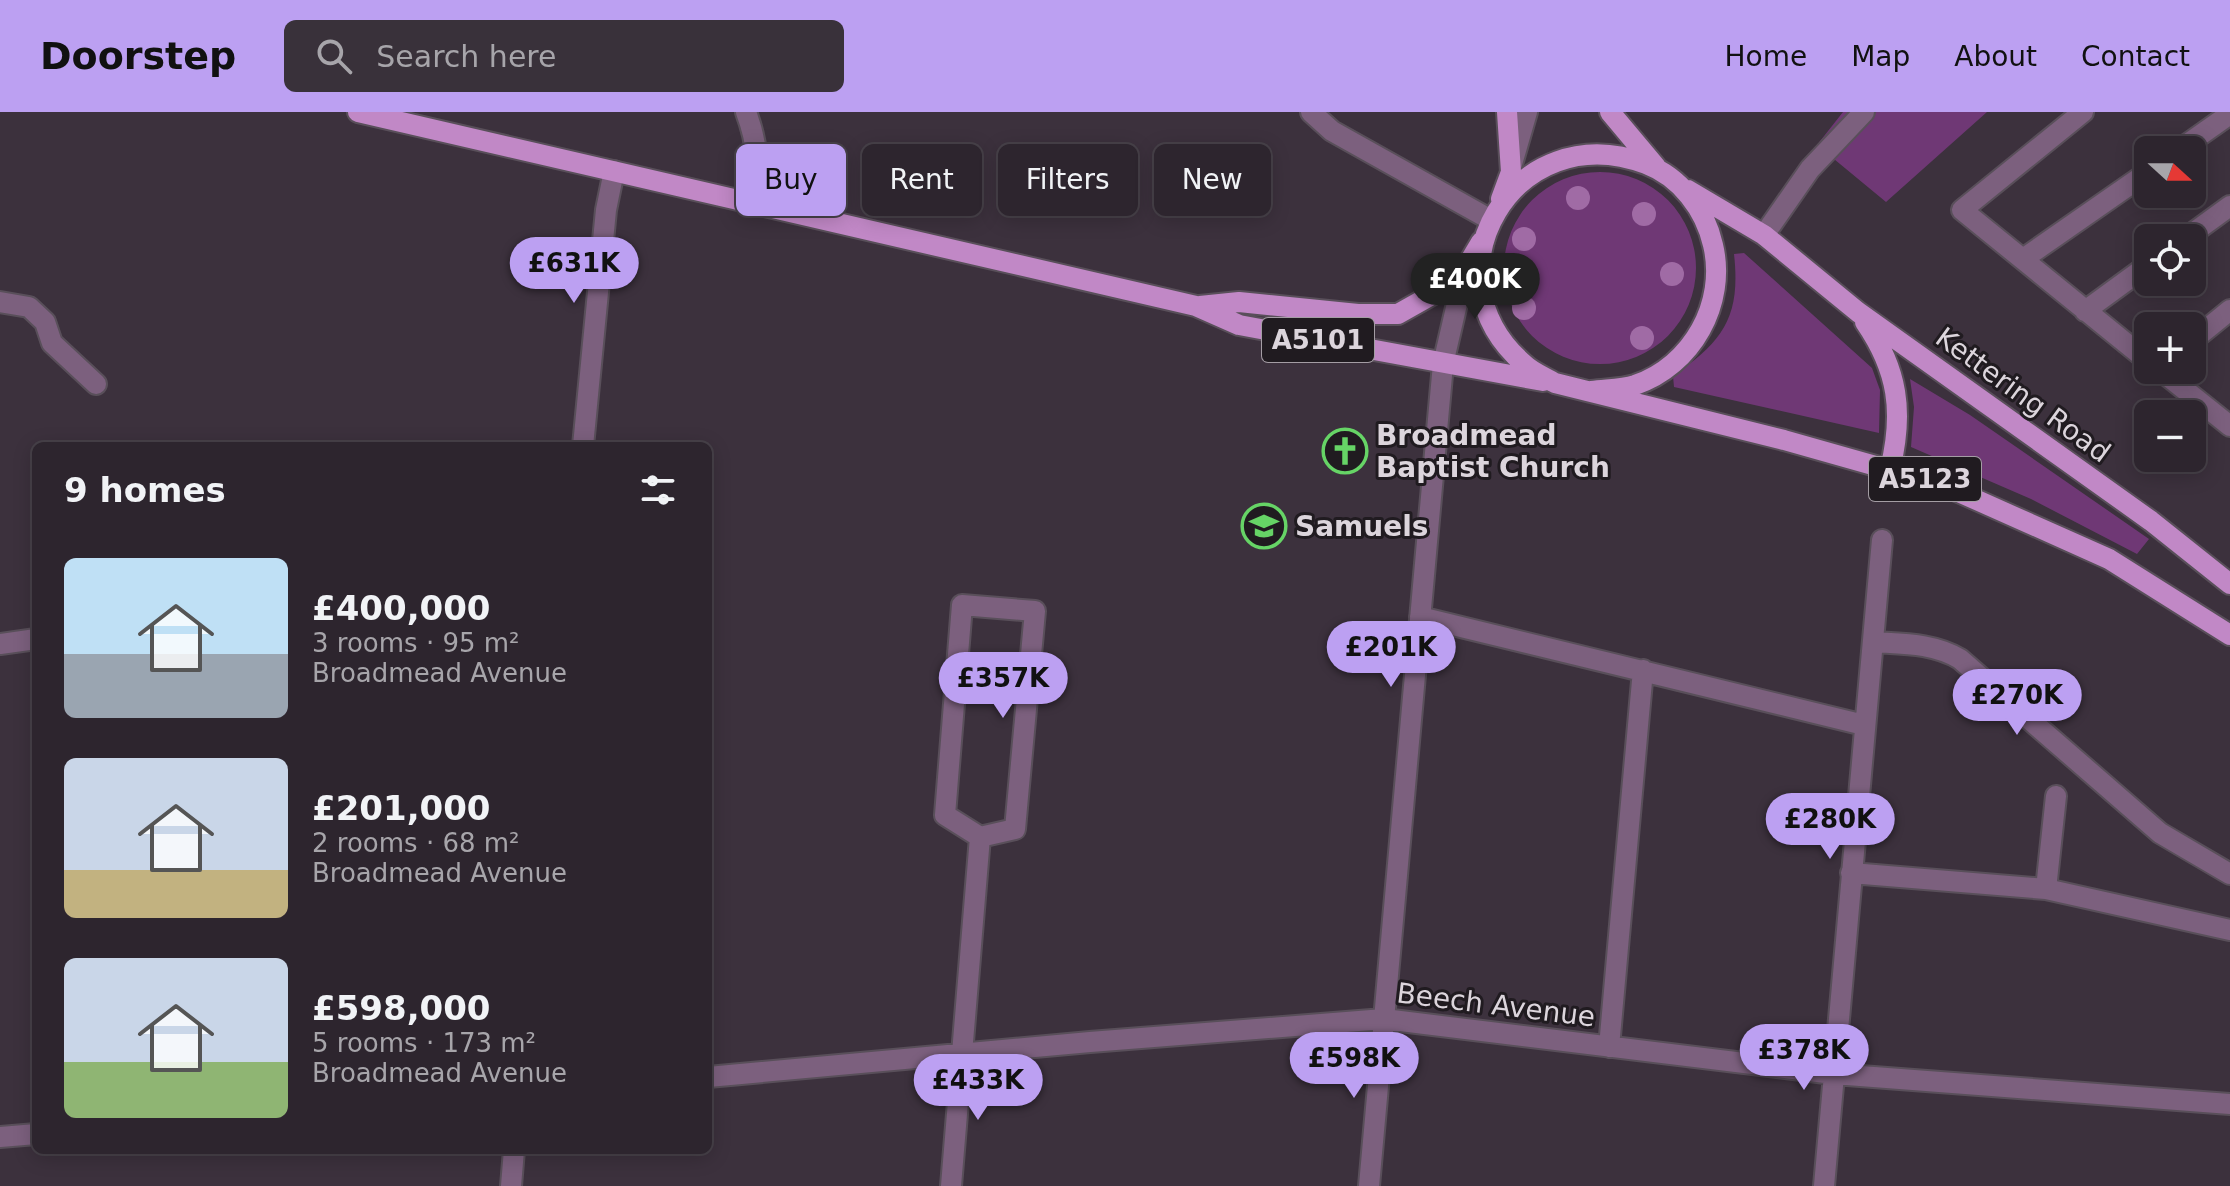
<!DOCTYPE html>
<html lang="en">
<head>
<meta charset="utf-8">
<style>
	:root { --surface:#2d252e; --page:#39313a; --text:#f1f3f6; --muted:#a7a5aa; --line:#48424a; --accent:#bca0f2 }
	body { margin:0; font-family:"DejaVu Sans",sans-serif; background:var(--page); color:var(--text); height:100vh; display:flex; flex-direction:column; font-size:30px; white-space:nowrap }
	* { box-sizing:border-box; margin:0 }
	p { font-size:26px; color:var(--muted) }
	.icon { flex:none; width:44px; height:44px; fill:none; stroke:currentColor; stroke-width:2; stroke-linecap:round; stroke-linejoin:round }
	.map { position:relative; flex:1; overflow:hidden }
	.panel { position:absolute; left:32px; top:330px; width:680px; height:712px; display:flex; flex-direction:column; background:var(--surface); border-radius:12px; box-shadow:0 4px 20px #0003,0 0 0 2px var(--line) }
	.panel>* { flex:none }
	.banner { position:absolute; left:736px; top:32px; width:760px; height:72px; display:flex; gap:16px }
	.needle { width:52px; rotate:111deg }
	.buttons { position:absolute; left:2134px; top:24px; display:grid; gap:16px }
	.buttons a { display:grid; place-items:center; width:72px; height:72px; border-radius:12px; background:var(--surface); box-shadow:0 4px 20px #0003,0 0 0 2px var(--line); font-size:40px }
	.price { position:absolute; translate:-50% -68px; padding:0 18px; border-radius:28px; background:var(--accent); color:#111; font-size:26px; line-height:52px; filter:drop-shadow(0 2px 4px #0008) }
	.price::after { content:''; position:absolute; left:50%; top:48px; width:24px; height:18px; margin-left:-12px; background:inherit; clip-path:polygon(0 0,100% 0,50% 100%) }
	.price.current { background:#222; color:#fff }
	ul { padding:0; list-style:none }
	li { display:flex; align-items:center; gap:24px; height:200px; padding:0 32px }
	li span { display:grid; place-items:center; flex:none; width:224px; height:160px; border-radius:12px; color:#555 }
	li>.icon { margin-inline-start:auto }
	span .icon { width:96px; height:96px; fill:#fffc; stroke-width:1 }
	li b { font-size:34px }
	h2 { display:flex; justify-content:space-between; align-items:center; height:96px; padding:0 32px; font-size:34px }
	.chip { padding:0 28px; border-radius:12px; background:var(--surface); box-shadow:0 4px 20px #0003,0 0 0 2px var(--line); font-size:28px; line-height:72px }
	.chip.current { background:var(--accent); color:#111 }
	header { display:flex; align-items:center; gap:48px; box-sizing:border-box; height:112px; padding:0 40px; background:var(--accent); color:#111 }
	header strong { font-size:38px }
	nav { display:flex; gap:44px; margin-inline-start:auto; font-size:28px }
	.search { width:560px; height:72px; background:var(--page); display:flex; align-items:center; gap:20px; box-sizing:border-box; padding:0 28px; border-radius:12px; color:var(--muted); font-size:30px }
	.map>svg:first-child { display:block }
	.green { fill:#6f3875 }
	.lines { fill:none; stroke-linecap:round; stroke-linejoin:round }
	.minor-casing { stroke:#594f5a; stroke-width:24 }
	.major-casing { stroke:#594f5a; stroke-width:24 }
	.minor { stroke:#7c607e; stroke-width:20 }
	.major { stroke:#c188c6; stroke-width:20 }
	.tree { fill:#a06ba5 }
	.labels { text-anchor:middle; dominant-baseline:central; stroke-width:6; stroke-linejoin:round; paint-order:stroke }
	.shield { fill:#201b20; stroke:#a49da4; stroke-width:2 }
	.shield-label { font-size:26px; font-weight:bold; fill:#dcd5dc }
	.street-label { font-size:28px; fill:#dcd5dc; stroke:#201b20 }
	.poi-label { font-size:28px; font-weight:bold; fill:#dcd5dc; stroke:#201b20; text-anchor:start }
</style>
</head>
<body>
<header>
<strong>Doorstep</strong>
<div class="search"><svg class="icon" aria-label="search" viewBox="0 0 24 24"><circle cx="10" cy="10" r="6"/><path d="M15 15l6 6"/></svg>Search here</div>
<nav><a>Home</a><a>Map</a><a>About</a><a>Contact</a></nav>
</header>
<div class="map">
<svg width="2230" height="1074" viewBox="0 0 2230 1074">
	<rect width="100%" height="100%" fill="#3c313d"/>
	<!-- green -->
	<path class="green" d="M1843,0H1987L1886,90L1817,33Z
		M1504 156a96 96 0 1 1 192 0a96 96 0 1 1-192 0Z
		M1744,141L1872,256L1880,278L1879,321L1674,275L1673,264C1723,229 1741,205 1734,142Z
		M1910,267L1970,303L2149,427L2137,442L2031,387L1911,335L1914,295Z"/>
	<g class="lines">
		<!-- minor casing -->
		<g class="minor-casing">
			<path id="minor" d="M746,0C759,35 758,54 753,90
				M1311,0L1332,19L1491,108
				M2083,0L1962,98L2148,249
				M2179,38L2230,2
				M1512,52L1527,0
				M1764,123L1810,57L1864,0
				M2186,126L2230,94
				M2023,147L2148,60
				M0,190L29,195L45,210L52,231L96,272
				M2085,199L2148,153
				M2192,229L2230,198
				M2160,258L2230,314
				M583,334L606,98L614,59
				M1420,505L1864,613
				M1873,530C1903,532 1933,531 1960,547L2160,721L2230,762
				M0,532L36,527
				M1851,761L2046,777L2230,818
				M2046,777L2056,684
				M1609,935L1643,558
				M708,965L1090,930L1384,907L1834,962L2230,992
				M0,1025L36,1022
				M511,1074L514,1038
				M951,1074L980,725L945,703L962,493L1035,499L1015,717L980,725
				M1369,1074L1443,252L1465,157
				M1824,1074L1882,428"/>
		</g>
		<!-- major casing -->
		<g class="major-casing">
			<path id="major" d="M358,0L1196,194L1239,213L1543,269
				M1610,0L1656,55
				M1688,78L1764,123L1858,200L2151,409L2230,472
				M1501,87L1511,60L1507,0
				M1200,194L1239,190L1358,202H1398L1437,180L1465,157L1481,130
				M1865,210C1898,258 1904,300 1890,357
				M1592,279C1606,277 1622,277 1635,273C1692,254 1727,191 1713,133C1705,97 1680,65 1646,52C1515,2 1420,162 1524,252C1532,260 1545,265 1555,271L1784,328L1943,373L2109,447L2230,523"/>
		</g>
		<!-- minor -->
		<use href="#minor" class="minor"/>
		<!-- major -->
		<use href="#major" class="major"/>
	</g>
	<!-- trees -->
	<g class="tree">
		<circle cx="1578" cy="86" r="12"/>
		<circle cx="1644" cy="102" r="12"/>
		<circle cx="1524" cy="127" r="12"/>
		<circle cx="1672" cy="162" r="12"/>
		<circle cx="1524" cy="196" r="12"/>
		<circle cx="1642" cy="226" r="12"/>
	</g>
	<!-- icons -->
	<defs>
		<g id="church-ring" transform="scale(2.3)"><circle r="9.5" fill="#201b20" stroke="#66d466" stroke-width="1.5"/><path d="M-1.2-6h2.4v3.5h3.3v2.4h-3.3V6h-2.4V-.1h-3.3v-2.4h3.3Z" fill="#66d466"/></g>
		<g id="school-ring" transform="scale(2.3)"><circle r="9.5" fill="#201b20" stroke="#66d466" stroke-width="1.5"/><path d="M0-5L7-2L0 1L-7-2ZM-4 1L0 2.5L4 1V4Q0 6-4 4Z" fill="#66d466"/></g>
	</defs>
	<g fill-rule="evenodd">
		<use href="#church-ring" x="1345" y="339"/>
		<use href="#school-ring" x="1264" y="414"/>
	</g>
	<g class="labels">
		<!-- shield labels -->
		<g class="shield">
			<rect x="1262" y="206" width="112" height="44" rx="6"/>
			<rect x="1869" y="345" width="112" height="44" rx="6"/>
		</g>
		<g class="shield-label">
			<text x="1318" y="228">A5101</text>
			<text x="1925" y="367">A5123</text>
		</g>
		<!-- street labels -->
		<g class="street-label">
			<text transform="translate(2023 283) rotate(36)">Kettering Road</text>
			<text transform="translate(1496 893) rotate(7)">Beech Avenue</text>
		</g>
		<!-- poi labels -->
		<g class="poi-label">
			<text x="1376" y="323">Broadmead<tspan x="1376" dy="32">Baptist Church</tspan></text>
			<text x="1295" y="414">Samuels</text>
		</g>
	</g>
</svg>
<div class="buttons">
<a><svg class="needle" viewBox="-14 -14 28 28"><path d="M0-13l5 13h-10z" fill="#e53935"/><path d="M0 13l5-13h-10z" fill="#a7a5aa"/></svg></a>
<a><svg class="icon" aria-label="locate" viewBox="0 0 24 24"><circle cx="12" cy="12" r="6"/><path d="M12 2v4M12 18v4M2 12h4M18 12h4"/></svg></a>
<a>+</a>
<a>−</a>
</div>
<b class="price" style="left:574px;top:193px">£631K</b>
<b class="price current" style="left:1475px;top:209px">£400K</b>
<b class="price" style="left:1391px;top:577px">£201K</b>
<b class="price" style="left:1003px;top:608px">£357K</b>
<b class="price" style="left:2017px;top:625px">£270K</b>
<b class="price" style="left:1830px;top:749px">£280K</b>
<b class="price" style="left:1804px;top:980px">£378K</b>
<b class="price" style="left:1354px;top:988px">£598K</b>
<b class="price" style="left:978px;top:1010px">£433K</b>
<div class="banner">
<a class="chip current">Buy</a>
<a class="chip">Rent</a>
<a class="chip">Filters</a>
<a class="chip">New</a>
</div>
<section class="panel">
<h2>9 homes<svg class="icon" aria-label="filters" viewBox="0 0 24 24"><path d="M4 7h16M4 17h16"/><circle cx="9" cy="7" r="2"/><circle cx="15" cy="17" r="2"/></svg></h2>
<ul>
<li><span style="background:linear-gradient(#bfe0f5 60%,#9aa5b1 0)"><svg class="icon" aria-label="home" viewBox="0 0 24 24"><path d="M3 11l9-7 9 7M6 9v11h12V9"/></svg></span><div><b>£400,000</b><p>3 rooms · 95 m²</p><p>Broadmead Avenue</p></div></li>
<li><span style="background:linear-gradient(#c9d6e8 70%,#c2b280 0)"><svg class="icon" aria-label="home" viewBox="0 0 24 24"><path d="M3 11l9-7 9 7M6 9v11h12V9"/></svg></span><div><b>£201,000</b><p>2 rooms · 68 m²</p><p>Broadmead Avenue</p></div></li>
<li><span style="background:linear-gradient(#c9d6e8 65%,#8fb573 0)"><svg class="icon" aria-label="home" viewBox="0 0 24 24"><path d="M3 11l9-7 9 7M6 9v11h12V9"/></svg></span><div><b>£598,000</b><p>5 rooms · 173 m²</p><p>Broadmead Avenue</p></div></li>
</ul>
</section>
</div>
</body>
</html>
